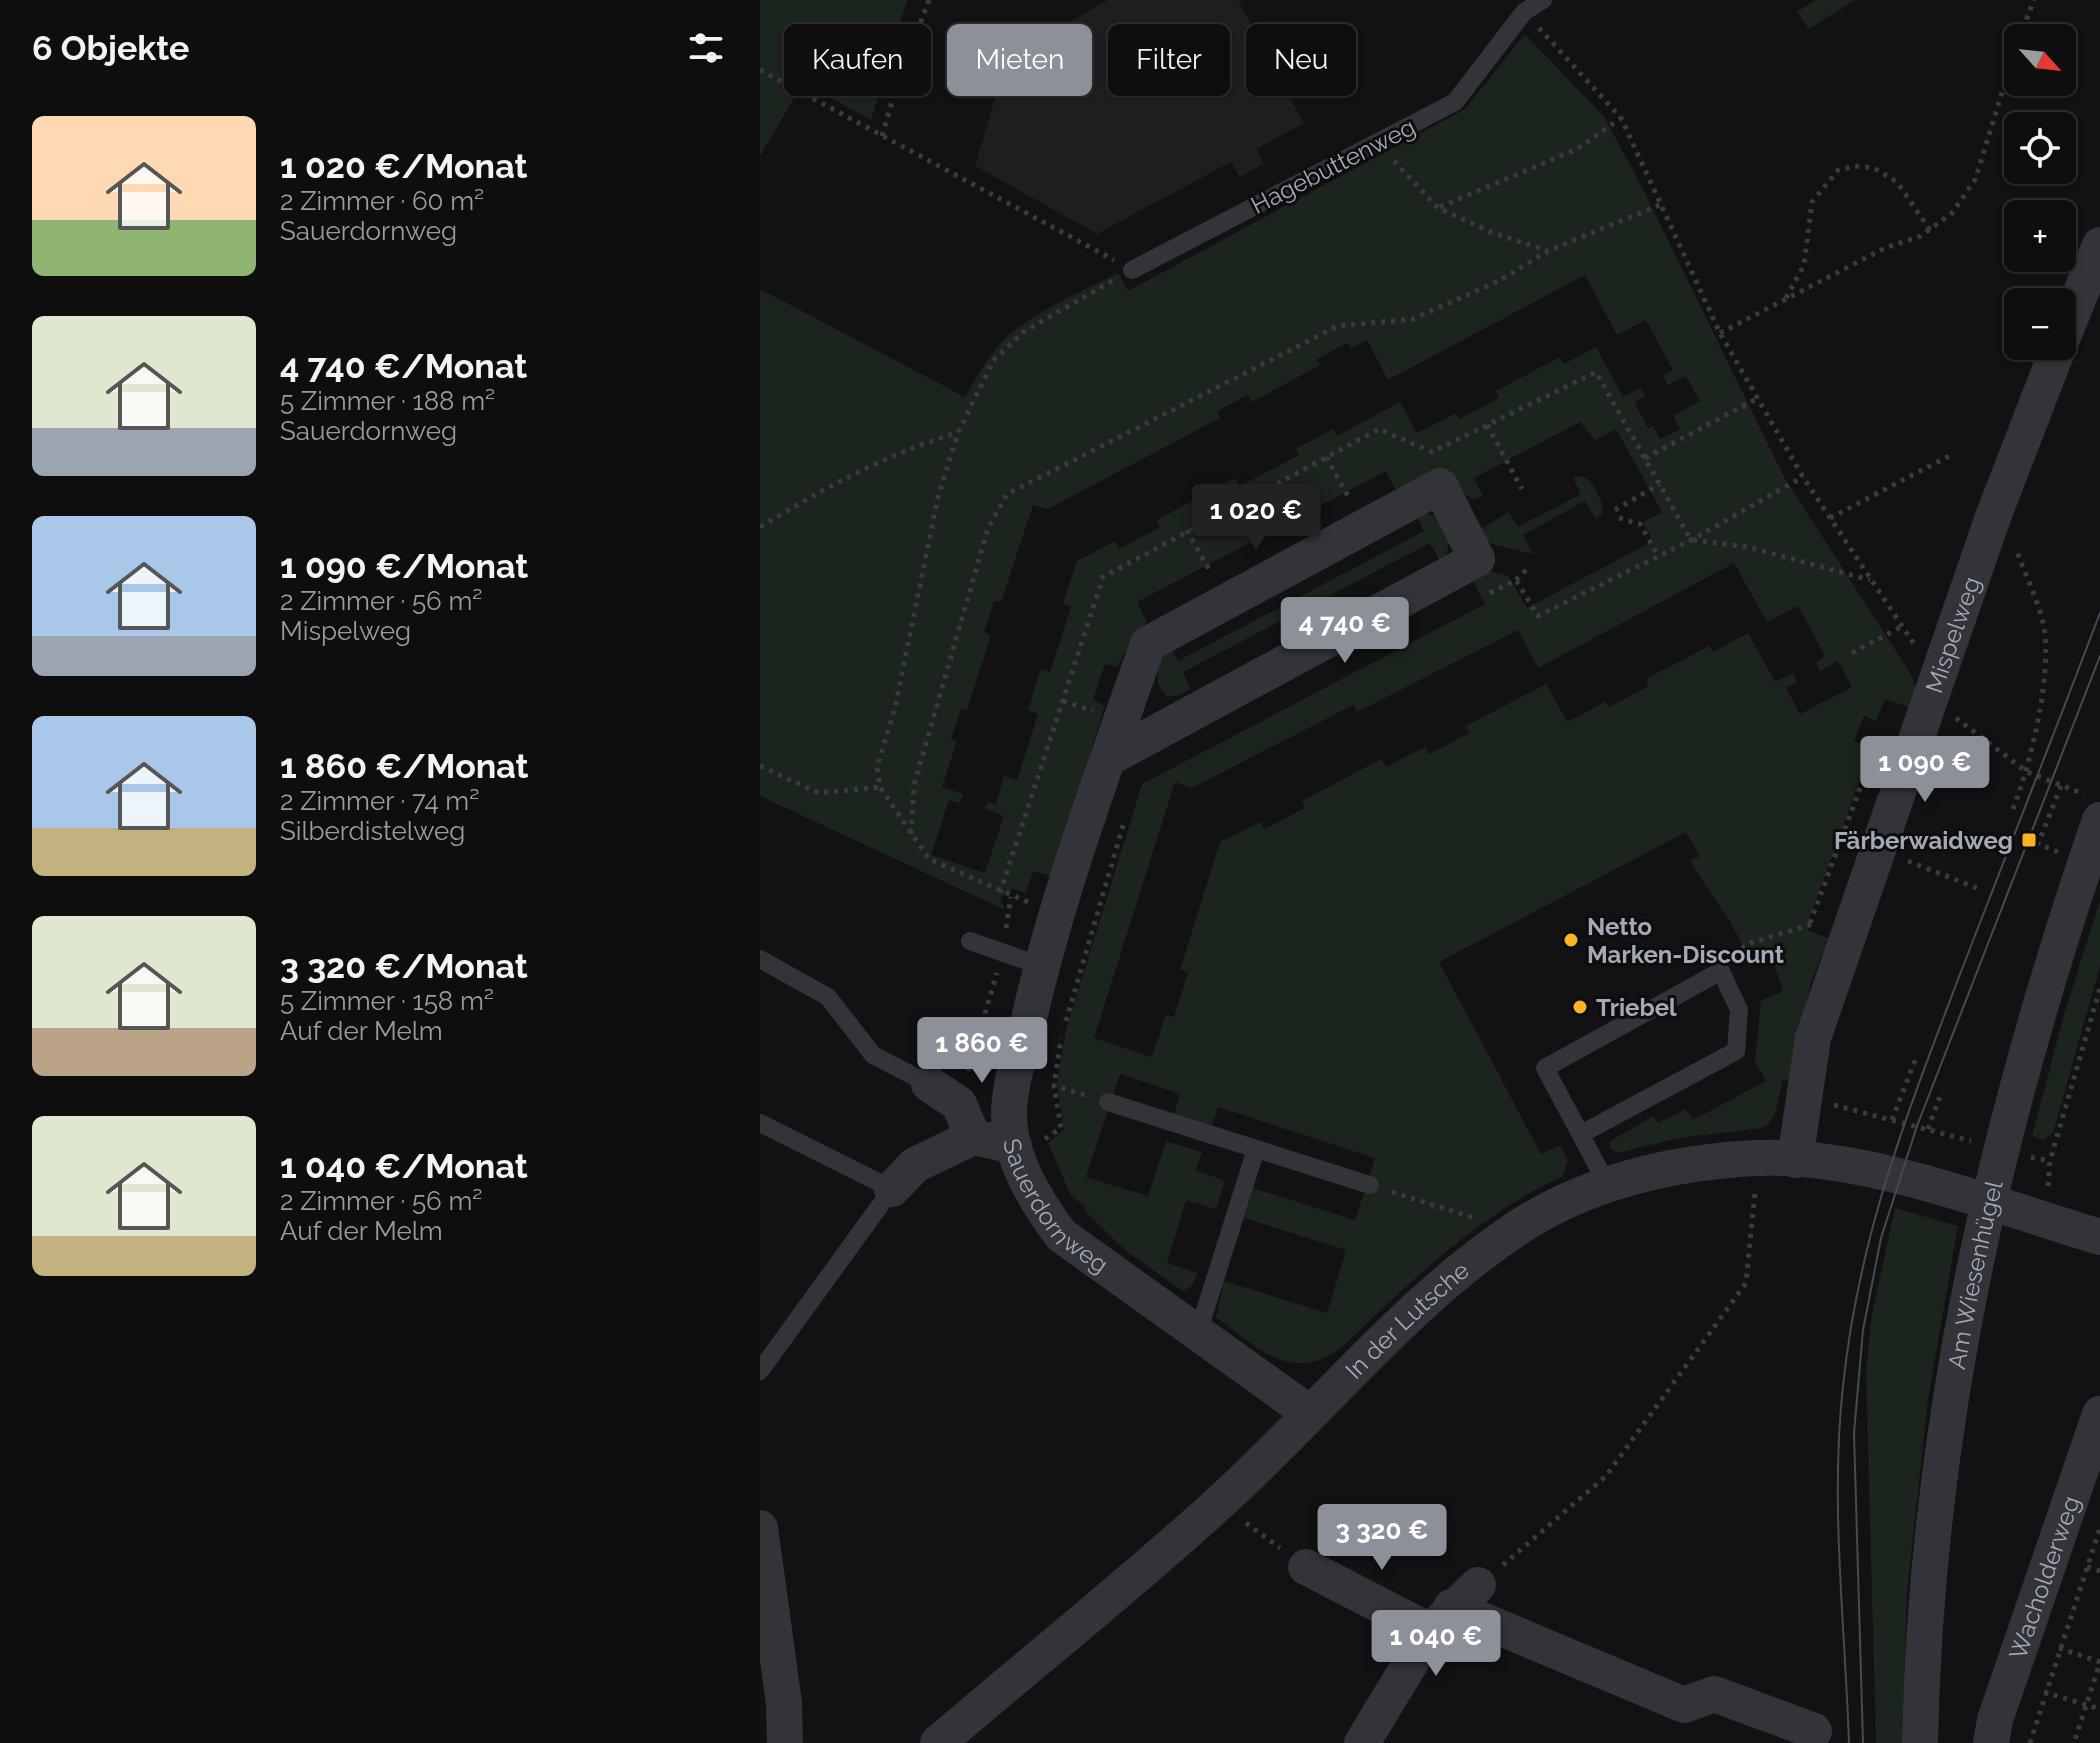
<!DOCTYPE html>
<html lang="de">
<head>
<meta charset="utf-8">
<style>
	:root { --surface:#0e0e0f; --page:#1c1c1d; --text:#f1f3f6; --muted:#9b9c9e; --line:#2e2e2f; --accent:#8c9099 }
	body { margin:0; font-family:Raleway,sans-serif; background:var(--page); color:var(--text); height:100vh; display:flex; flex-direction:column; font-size:30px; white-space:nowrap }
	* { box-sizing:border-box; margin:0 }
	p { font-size:26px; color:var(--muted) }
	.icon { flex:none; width:44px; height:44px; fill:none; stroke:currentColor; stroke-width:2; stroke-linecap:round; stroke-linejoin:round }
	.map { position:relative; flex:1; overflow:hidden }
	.details { display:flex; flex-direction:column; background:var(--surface); width:760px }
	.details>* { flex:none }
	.top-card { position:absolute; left:24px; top:24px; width:760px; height:72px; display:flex; gap:16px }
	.needle { width:52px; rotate:117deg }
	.fabs { position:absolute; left:1244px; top:24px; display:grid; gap:16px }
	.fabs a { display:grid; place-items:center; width:72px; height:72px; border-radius:12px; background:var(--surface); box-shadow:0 2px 6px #0004,0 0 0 2px var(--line); font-size:40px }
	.price { position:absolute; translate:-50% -68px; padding:0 18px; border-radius:8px; background:var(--accent); color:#fff; font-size:26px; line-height:52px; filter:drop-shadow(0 2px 4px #0008) }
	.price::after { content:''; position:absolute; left:50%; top:48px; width:24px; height:18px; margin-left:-12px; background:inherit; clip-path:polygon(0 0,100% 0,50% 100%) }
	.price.current { background:#222; color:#fff }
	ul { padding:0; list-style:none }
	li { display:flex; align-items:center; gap:24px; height:200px; padding:0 32px }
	li span { display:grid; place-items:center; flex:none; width:224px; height:160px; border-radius:12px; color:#555 }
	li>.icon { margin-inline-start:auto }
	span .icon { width:96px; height:96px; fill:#fffc; stroke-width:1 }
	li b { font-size:34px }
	h2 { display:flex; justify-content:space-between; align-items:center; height:96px; padding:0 32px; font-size:34px }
	.chip { padding:0 28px; border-radius:12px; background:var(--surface); box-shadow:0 2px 6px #0004,0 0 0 2px var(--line); font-size:28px; line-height:72px }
	.chip.current { background:var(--accent); color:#fff }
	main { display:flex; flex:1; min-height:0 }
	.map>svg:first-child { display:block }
	.built { fill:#1e1e21 }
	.green { fill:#1c241e; fill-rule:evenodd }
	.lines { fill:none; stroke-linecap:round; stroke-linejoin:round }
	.path { stroke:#393b40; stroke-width:5; stroke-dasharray:4 6; stroke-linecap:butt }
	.lane { stroke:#333439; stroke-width:18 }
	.street { stroke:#333439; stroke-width:36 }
	.tram { stroke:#484a50; stroke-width:2 }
	.poi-dot { fill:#fbb524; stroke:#0d0d0f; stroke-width:3 }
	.labels { text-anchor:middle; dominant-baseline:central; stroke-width:6; stroke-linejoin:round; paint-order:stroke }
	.street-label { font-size:24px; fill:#a3a9b5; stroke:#0d0d0f }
	.poi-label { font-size:24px; font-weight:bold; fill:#a3a9b5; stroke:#0d0d0f; text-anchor:start }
</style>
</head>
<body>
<main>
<section class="details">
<h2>6 Objekte<svg class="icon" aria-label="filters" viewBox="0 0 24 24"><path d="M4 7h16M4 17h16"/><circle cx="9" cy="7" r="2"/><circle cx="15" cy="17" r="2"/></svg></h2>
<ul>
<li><span style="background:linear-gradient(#ffd9b3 65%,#8fb573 0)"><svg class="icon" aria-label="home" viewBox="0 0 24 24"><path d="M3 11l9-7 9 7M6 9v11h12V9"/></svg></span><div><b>1 020 €/Monat</b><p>2 Zimmer · 60 m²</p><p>Sauerdornweg</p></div></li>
<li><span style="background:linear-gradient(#dfe7d0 70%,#9aa5b1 0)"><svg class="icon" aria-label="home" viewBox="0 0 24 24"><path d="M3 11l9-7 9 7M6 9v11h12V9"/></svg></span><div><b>4 740 €/Monat</b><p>5 Zimmer · 188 m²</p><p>Sauerdornweg</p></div></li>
<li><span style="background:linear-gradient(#a9c7e8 75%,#9aa5b1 0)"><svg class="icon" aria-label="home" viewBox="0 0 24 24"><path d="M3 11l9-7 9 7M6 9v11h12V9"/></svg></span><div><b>1 090 €/Monat</b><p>2 Zimmer · 56 m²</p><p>Mispelweg</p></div></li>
<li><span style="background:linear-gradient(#a9c7e8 70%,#c2b280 0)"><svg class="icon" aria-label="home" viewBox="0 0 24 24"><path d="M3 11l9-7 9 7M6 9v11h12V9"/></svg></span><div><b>1 860 €/Monat</b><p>2 Zimmer · 74 m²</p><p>Silberdistelweg</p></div></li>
<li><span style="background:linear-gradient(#dfe7d0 70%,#b9a48a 0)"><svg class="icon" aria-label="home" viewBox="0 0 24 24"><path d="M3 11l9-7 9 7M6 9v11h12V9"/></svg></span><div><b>3 320 €/Monat</b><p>5 Zimmer · 158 m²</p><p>Auf der Melm</p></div></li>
<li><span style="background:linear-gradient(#dfe7d0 75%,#c2b280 0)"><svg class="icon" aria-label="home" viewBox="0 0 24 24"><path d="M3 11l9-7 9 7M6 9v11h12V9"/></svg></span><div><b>1 040 €/Monat</b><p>2 Zimmer · 56 m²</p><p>Auf der Melm</p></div></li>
</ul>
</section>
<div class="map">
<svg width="1340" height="1743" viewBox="0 0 1340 1743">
	<rect width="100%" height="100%" fill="#121214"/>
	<!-- built -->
	<path class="built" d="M348,0H478L544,123L497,149L504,164L493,170L480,177L471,162L337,234L215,166L247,58Z"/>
	<!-- green -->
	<path class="green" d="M0,0H147L111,120L43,83L0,156Z
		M1056,0H1095L1049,29L1037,12Z
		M765,34L845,118L882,187L1024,477L1152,676L1156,689L1152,708L1125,699L1116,721L1104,716L1094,741L1112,748L1049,918L1048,931L1069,938L1051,982L1031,1081L1023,1080L1016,1111L1010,1122L1002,1128L919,1138L857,1153L850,1149L849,1142L893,1116L898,1123L926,1109L933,1120L1006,1081L995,1062L1001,1001L1023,991L1010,950L985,956C983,934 943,884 930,861L940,856L926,832L679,962L781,1154L800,1145L808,1160L803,1176C717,1215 647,1285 580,1349C529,1384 497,1347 456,1317L464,1281L567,1313L586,1250L484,1218L493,1188L595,1220L615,1158L458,1107L451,1128L414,1115L420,1094L360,1074L326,1177L388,1196L406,1141L442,1152L436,1170L465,1181L456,1209L426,1200L407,1263L437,1273L433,1284L424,1292L366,1251L325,1211L327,1209L310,1194L288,1143L304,1129L297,1083L306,1030L382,784L725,604L711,576L725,570L748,576L767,608L893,541L883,522L902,512L856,429L835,440L820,422L714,478L723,496L713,499C690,485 659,478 635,489L626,471L377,602L387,622L376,633L357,667L345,664L333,700L345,705L292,876L273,871L266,893L253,889L240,898L245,910L0,796V289L205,397C218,375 230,352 249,335C276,311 325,290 358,273L368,291L705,109ZM825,275L857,335L886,320L913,370L903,376L908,385L926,376L940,401L913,416L920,429L900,439L893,426L888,428L874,402L885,396L880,388L863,397L836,347L804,364L800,357L736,391L739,398L700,419L696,413L657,433L640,402L577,436L573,429L536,449L539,455L480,486L475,478L397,520L400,527L359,549L355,541L317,561L303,604L311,607L290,672L281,669L268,710L278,714L257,780L244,776L236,804L228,802L225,809L244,816L225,873L171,855L189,800L200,803L203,794L182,787L197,741L191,739L201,709L207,710L231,635L224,632L234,601L241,602L273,505L288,509L460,418L457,411L488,395L492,402L560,365L557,359L587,343L591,348L607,340L628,380ZM974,563L1007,622L1038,606L1065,656L1056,662L1060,671L1078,661L1092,687L1040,714L1026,688L1037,682L1033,673L1015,682L988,633L953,652L949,646L886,679L889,686L849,707L845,702L807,722L786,684L706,726L709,733L669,754L665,747L626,767L621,759L542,801L545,808L504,829L500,822L460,842L420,970L428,972L414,1017L406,1015L392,1057L334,1038L415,782L432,788L593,705L597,712L758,630L778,668Z
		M822,476C834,482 842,498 843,512L836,520L825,501L763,535L773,554L728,543L721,529L749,512L758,527L821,494L813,478Z
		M664,513L678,517L690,540L686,555L679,559L670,543L423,672L431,689L418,696H406C391,681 398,663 409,646L418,661L664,531L657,516Z
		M1340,900V966L1293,1133L1283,1140L1272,1136L1304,1015Z
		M1135,1208L1198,1226L1168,1399L1147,1593L1142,1743H1116L1106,1371L1112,1314Z"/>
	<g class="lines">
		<!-- path -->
		<path class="path" d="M779,28L861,118L960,333L1043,477L1154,644
			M1259,38L1274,0
			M0,70L354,260
			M122,136L136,88L169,0
			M634,161L678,208L731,232L788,251
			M680,207L817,149L861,118
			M1026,298L1044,265L1052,202L1078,170L1095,166L1114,168L1137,182L1170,230
			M960,333L1125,248L1161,236L1192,213L1215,180L1258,41
			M727,425L762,489
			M566,457L589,498
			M885,458L998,398
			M855,510L900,484
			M859,518L880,524L898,556
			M1070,518L1191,455
			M0,527C65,488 123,455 197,433
			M427,530L451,573
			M933,540L988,547L1110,580
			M756,580L770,566
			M730,593L756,580L778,616L931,540L1043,477
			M1092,653L1141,627
			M303,701L333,711
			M1196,718L1267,772L1324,794
			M0,766L59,793L120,787
			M1253,809C1271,763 1292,676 1284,627C1279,602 1265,575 1257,551
			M151,834L154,785L228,528L247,494L578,326L653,319L739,281L788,251L902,204
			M1298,852L1278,844L1301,786
			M1148,861L1222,890
			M240,893L343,577L619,429L672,452L836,372L931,540
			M268,902L169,859L120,787L117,767L135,708L178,497L198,433L233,361L263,332L354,280
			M1050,923L1111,759
			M246,928L251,897
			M975,956L987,944L1053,924
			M306,1021L365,819
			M208,1071L237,973
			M292,1085L328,1096
			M1074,1105L1211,1141
			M1132,1120L1156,1058
			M1168,1129L1182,1091
			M285,1139L301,1128L294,1086L301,1038
			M1271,1157L1290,1161
			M1288,1186L1290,1161L1340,988
			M632,1192L714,1218
			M486,1523L520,1548
			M743,1565L846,1476L986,1283L995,1192
			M1327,1567L1340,1571
			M1299,1648L1340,1662L1314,1743
			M1284,1692L1340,1709
			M1270,1743L1340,1528"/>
		<!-- lane -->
		<path class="lane" d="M372,270L695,102L764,12L783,0
			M210,941L281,966
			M0,959L68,997L113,1055L169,1084
			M348,1102L610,1185
			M0,1123L132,1189L0,1371
			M821,1134L976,1051L979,1010L961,971L785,1068L847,1184
			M438,1333L496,1149"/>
		<!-- street -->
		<g class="street">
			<path d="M1302,339L1340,245"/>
			<path id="s1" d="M349,758L717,559L680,486L388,644C345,767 298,892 269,1019C262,1049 249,1083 249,1114C249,1158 276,1201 301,1235L548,1412"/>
			<path d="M169,1084L199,1104L213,1137"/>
			<path id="s2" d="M1035,1160L1053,1038L1233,517L1299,346"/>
			<path d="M132,1189L155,1165L213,1137L254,1146"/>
			<path d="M0,1528L24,1703L25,1743"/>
			<path d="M546,1567L670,1631"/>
			<path d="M691,1607L924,1705L954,1694L1054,1731"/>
			<path id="s3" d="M178,1743C271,1663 367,1587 458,1504C557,1415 642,1306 753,1231C823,1183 912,1162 996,1158C1104,1153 1236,1206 1340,1237"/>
			<path d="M602,1743L670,1631L718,1585"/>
			<path id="s4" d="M1160,1743C1166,1424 1236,1121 1340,820"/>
			<path id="s5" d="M1231,1743L1235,1720L1340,1414"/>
		</g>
		<!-- tram -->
		<path class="tram" d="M1089,1743C1085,1625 1070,1504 1083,1386C1099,1233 1148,1111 1202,969C1248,850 1295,732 1340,613
			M1103,1743L1094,1433L1103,1330L1121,1238L1157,1126L1340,656"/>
	</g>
	<!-- markers -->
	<g class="poi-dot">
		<rect x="1261" y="832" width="16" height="16" rx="4"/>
		<circle cx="811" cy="940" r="8"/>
		<circle cx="820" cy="1007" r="8"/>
	</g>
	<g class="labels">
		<!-- street labels -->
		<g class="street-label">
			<text transform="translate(573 166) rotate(-27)">Hagebuttenweg</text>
			<text stroke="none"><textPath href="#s2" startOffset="550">Mispelweg</textPath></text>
			<text stroke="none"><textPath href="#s1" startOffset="1430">Sauerdornweg</textPath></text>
			<text stroke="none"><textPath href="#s4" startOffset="472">Am Wiesenhügel</textPath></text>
			<text stroke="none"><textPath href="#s3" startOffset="632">In der Lutsche</textPath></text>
			<text stroke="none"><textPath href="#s5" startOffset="174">Wacholderweg</textPath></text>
		</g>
		<!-- poi labels -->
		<g class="poi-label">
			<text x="1253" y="840" text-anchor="end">Färberwaidweg</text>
			<text x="827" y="926">Netto<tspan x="827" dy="28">Marken-Discount</tspan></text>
			<text x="836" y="1007">Triebel</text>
		</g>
	</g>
</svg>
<div class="fabs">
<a><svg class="needle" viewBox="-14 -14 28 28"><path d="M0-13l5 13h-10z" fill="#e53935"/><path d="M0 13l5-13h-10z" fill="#9b9c9e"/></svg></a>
<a><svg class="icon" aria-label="locate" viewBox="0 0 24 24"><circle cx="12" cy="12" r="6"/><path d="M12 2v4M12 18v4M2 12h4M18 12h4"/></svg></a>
<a>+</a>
<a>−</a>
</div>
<b class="price current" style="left:496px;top:552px">1 020 €</b>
<b class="price" style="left:585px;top:665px">4 740 €</b>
<b class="price" style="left:1165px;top:804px">1 090 €</b>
<b class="price" style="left:222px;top:1085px">1 860 €</b>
<b class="price" style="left:622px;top:1572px">3 320 €</b>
<b class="price" style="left:676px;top:1678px">1 040 €</b>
<div class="top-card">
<a class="chip">Kaufen</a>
<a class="chip current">Mieten</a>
<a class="chip">Filter</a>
<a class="chip">Neu</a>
</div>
</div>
</main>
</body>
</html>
